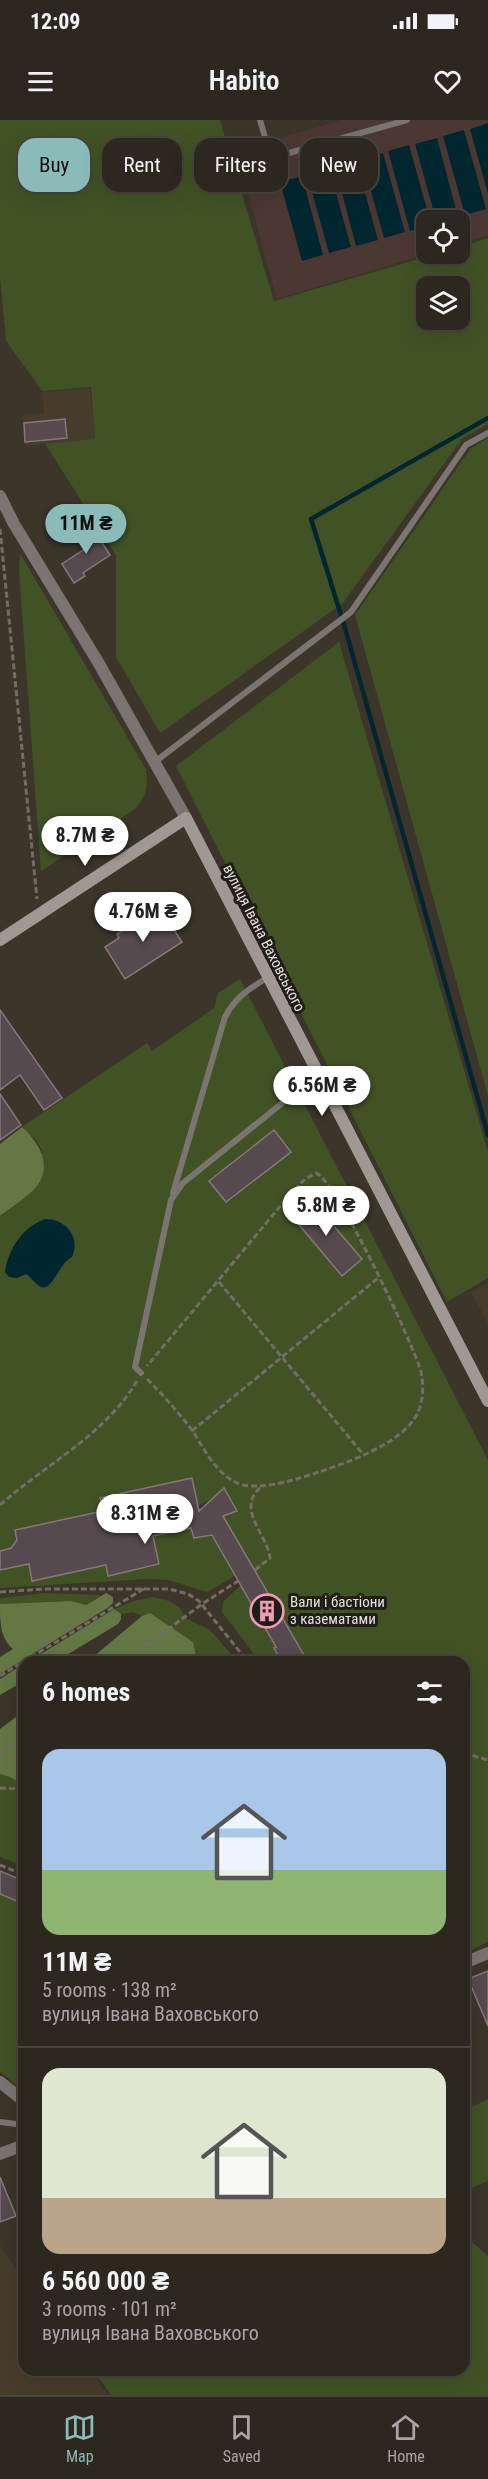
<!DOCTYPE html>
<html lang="en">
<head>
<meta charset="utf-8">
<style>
	:root { --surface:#2c2820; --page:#343029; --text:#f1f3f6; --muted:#a6a6a5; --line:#48443e; --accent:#8bbbb9 }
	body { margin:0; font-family:"Roboto Condensed",sans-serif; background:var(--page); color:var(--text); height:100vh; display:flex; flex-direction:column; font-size:22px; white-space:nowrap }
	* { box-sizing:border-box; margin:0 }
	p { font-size:20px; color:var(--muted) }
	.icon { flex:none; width:33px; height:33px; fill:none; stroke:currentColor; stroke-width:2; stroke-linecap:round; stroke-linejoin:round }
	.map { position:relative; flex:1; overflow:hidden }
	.drawer { position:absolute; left:18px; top:1536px; width:452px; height:720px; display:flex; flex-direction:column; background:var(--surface); border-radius:18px; box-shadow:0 6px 24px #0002,0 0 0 2px var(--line) }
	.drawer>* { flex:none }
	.hud { position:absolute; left:18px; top:18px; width:453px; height:54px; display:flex; gap:12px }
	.tools { position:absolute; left:416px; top:90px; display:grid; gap:12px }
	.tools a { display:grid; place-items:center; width:54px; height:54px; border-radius:12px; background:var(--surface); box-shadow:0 6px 24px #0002,0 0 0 2px var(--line); font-size:30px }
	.price { position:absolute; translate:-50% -51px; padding:0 14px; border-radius:21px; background:#fff; color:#222; font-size:20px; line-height:39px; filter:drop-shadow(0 2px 3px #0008) }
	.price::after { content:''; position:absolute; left:50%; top:36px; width:18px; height:14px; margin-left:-9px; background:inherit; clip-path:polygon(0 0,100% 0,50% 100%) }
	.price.selected { background:var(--accent); color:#111 }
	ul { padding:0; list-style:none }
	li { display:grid; align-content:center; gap:12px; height:318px; padding:0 24px }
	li+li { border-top:2px solid var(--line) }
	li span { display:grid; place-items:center; height:186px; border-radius:18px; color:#555 }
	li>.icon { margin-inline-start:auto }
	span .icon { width:108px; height:108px; fill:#fffc; stroke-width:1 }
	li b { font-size:26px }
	h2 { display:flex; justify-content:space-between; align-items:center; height:72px; padding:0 24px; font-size:26px }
	.pill { padding:0 21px; border-radius:18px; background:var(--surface); box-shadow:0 6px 24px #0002,0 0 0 2px var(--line); font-size:21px; line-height:54px }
	.pill.selected { background:var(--accent); color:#111 }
	.status { display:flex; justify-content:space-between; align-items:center; height:42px; padding:0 30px; background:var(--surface); direction:ltr }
	.status svg { height:16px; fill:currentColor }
	header { display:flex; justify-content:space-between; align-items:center; height:78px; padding:0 24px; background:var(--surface); font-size:27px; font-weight:600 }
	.tabs { display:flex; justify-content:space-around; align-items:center; height:84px; border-top:2px solid var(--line); background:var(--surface); font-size:16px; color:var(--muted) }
	.tabs a { display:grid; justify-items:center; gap:3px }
	.tabs .selected { color:var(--accent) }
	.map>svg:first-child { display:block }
	.commercial { fill:#473c2c }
	.industrial { fill:#4c3833 }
	.green { fill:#415325; fill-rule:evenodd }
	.forest { fill:#637845 }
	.water { fill:#002730 }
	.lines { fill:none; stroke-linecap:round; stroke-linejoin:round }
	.stream { stroke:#002730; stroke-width:4.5 }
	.building { fill:#574a4e; stroke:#86777c; stroke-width:1.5 }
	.path { stroke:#736e64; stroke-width:3; stroke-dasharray:6 3; stroke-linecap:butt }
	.service { stroke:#7a7571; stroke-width:6 }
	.minor { stroke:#7a7571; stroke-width:12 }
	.tertiary { stroke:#7a7571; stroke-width:12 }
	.secondary { stroke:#a09892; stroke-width:12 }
	.labels { text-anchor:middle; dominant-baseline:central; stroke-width:6; stroke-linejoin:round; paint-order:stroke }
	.street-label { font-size:15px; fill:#e4e1da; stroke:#201d18 }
	.poi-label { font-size:15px; fill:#e4e1da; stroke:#201d18; text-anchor:start }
</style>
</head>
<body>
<div class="status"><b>12:09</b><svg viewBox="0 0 49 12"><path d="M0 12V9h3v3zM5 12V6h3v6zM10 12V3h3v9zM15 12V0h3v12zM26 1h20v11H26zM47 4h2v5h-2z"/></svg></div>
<header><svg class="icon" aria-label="menu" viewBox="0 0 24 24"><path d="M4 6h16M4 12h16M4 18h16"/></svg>Habito<svg class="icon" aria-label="heart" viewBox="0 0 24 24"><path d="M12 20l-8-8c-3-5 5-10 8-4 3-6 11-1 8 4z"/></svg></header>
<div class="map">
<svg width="488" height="2275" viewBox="0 0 488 2275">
	<rect width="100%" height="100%" fill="#3b352a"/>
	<!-- commercial -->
	<path class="commercial" d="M90,268L95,319L25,326L22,295L44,293L42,272Z
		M488,1164V1204L471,1172Z
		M0,2126L24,2159V2250H90L108,2275H0Z"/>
	<!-- industrial -->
	<path class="industrial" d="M342,0H488V116L459,124V100H426V134H428L277,179L236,31Z"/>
	<!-- green -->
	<path class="green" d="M0,0H220L274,181L436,134H459V127L488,118V304L462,319L342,484L160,613L116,537V435L45,324L95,319L91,267L42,271L6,221L0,157ZM426,166H459V200H426Z
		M488,318V976L355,495L471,328Z
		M20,433L146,649C148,667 147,675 135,689L41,751L19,452Z
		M339,522L488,1032V1158L447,1182L176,646Z
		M240,859L488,1340V1822L464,1833V1542H308L223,1396L237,1391L211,1380L198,1385L192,1358L101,1378L103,1391L15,1410L18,1427L0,1431V1096L37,1066L42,1054V1031L37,1021L22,1007L147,923L152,931L214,888L218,873Z
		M191,1408L194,1418L212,1415L235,1456L207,1472L168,1460L147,1459L0,1468V1450L29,1444L32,1460L102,1428L108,1456L159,1445L153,1416Z
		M241,1465L276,1527L274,1528L282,1542H260L222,1492L223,1482Z
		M45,1473L101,1475L86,1485L71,1481L0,1484V1478Z
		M153,1477L169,1481L179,1487L187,1499L210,1510L238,1542H202L198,1540L193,1522L150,1493L142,1496L133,1492L121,1494L114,1489L134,1481Z
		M0,1654L10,1657L24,1665V1746L0,1737Z
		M0,1774L24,1784V1971L0,1952Z
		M488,1979V2061L464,2071V1991Z
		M464,2115L488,2136V2275H111L93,2250H464Z"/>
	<!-- forest -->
	<path class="forest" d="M22,1007C38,1021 53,1044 37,1066C28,1077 11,1087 0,1096V1024Z
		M106,1473L113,1477V1483L109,1487L0,1554V1537L13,1529C0,1518 0,1502 0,1484L71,1481L86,1485Z
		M114,1489L121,1494V1499L118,1504L55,1542H28Z
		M150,1493L193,1522L197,1539L202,1542H87L142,1496Z
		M24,1544V1561L0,1575V1559Z
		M24,1591V1665L10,1657L0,1654V1609Z"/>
	<!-- water -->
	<path class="water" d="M488,3V74L470,9Z
		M464,10L486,89L465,95L443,16Z
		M437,18L458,97L436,100L415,24Z
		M409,25L430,100H426V106L410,111L388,31Z
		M383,33L405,112L384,118L362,39Z
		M356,40L378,120L356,126L335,46Z
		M329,48L351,127L329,133L307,54Z
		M302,56L323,135L302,141L280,62Z
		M45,1099C66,1099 81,1117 72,1137C59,1143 52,1172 41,1167C36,1165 31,1157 26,1154L17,1158L9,1157L5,1152C8,1129 23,1107 45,1099Z"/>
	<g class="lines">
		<!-- stream -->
		<path class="stream" d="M488,298L311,399L345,508L488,1015"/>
	</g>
	<!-- building -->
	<path class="building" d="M65,299L67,318L25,322L24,303Z
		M91,406L110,435L83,453L85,456L74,463L62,444L86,428L77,415Z
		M159,787L182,822L125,859L105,827L119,818L117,814Z
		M0,890L62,978L44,990L20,955L0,970Z
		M0,974L21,1005L0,1020Z
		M274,1010L291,1032L226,1082L209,1061Z
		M309,1077L362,1139L342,1156L290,1094Z
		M192,1358L199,1391L224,1368L237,1391L223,1396L308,1542H282L274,1528L276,1527L212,1415L194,1418L191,1408L153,1416L159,1444L108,1456L106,1445L32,1461L29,1444L0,1450V1431L11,1428L17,1420L15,1410L103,1391L100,1378Z
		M0,1751L24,1761V1784L0,1774Z
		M488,1851V1906L468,1859Z
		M0,2057L16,2096L0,2102Z"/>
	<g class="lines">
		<!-- path -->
		<path class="path" d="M0,409L37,779
			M219,1162L363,1334
			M147,1259C163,1275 178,1292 192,1310C204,1328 214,1351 235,1362C257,1373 297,1359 319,1352C349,1342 404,1323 418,1292C423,1281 424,1265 421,1252C414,1225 336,1060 316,1053L305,1059L282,1084L147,1246
			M192,1311L378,1158
			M0,1385C46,1344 105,1315 137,1261
			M255,1450L270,1438C268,1415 234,1388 262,1366
			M0,1472L44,1469H169L188,1474L199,1481L248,1542
			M124,1542L202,1484L238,1461
			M0,1556L145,1468
			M464,1633L488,1640
			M0,1634L24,1616
			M0,1668L24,1669
			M0,1745L24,1755"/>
		<!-- service -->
		<path class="service" d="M260,0L271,38L407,0
			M156,641L351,492L466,325L488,313
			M173,1073L225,897C235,878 248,869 267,858
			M141,1253L135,1247L171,1080L183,1063L317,955
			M0,2002L24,2005"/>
		<!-- minor -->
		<path class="minor" d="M464,1843L488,1833
			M0,1962L24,1981
			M0,2034L24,2025"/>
		<!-- tertiary -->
		<path class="tertiary" d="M0,376L14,404L98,542L186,698"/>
		<!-- secondary -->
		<path class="secondary" d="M0,820L186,698L488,1281"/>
	</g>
	<!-- icons -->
	<defs>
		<g id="building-ring" transform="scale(1.725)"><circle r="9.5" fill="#201d18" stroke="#f19ab3" stroke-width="1.5"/><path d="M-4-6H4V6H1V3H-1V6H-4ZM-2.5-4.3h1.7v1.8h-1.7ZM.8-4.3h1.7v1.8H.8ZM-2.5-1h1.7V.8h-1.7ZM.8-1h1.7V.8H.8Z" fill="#f19ab3"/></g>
	</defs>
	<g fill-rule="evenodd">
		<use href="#building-ring" x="267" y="1491"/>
	</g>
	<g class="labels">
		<!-- street labels -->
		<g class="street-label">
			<text transform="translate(264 818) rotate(63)">вулиця Івана Ваховського</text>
		</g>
		<!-- poi labels -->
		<g class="poi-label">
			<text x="290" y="1482">Вали і бастіони<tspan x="290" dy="17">з казематами</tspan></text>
		</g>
	</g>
</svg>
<div class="tools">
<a><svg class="icon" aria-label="locate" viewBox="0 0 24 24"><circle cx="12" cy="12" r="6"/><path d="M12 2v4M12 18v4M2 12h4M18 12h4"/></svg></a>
<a><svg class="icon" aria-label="layers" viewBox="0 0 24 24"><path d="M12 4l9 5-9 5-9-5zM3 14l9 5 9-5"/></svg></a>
</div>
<b class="price selected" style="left:86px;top:435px">11M ₴</b>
<b class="price" style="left:85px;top:747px">8.7M ₴</b>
<b class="price" style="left:143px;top:823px">4.76M ₴</b>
<b class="price" style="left:322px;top:997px">6.56M ₴</b>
<b class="price" style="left:326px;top:1117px">5.8M ₴</b>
<b class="price" style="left:145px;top:1425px">8.31M ₴</b>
<div class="hud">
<a class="pill selected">Buy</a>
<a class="pill">Rent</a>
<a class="pill">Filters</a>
<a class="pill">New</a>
</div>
<section class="drawer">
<h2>6 homes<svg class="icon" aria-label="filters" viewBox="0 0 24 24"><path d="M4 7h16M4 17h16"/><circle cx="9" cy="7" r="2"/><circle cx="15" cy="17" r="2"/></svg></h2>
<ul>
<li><span style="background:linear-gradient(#a9c7e8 65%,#8fb573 0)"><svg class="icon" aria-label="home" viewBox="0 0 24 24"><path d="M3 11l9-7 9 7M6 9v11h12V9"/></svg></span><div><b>11M ₴</b><p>5 rooms · 138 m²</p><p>вулиця Івана Ваховського</p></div></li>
<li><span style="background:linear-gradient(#dfe7d0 70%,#b9a48a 0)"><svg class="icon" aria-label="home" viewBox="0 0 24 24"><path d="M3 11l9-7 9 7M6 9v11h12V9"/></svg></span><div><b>6 560 000 ₴</b><p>3 rooms · 101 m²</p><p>вулиця Івана Ваховського</p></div></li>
</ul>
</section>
</div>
<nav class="tabs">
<a class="selected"><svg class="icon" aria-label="map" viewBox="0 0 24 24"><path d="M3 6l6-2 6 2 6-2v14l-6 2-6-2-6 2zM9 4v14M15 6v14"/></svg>Map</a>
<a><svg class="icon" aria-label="saved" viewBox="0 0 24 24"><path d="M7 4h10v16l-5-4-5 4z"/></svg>Saved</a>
<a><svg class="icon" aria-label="home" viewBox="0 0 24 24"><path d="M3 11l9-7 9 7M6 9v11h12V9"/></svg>Home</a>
</nav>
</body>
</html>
